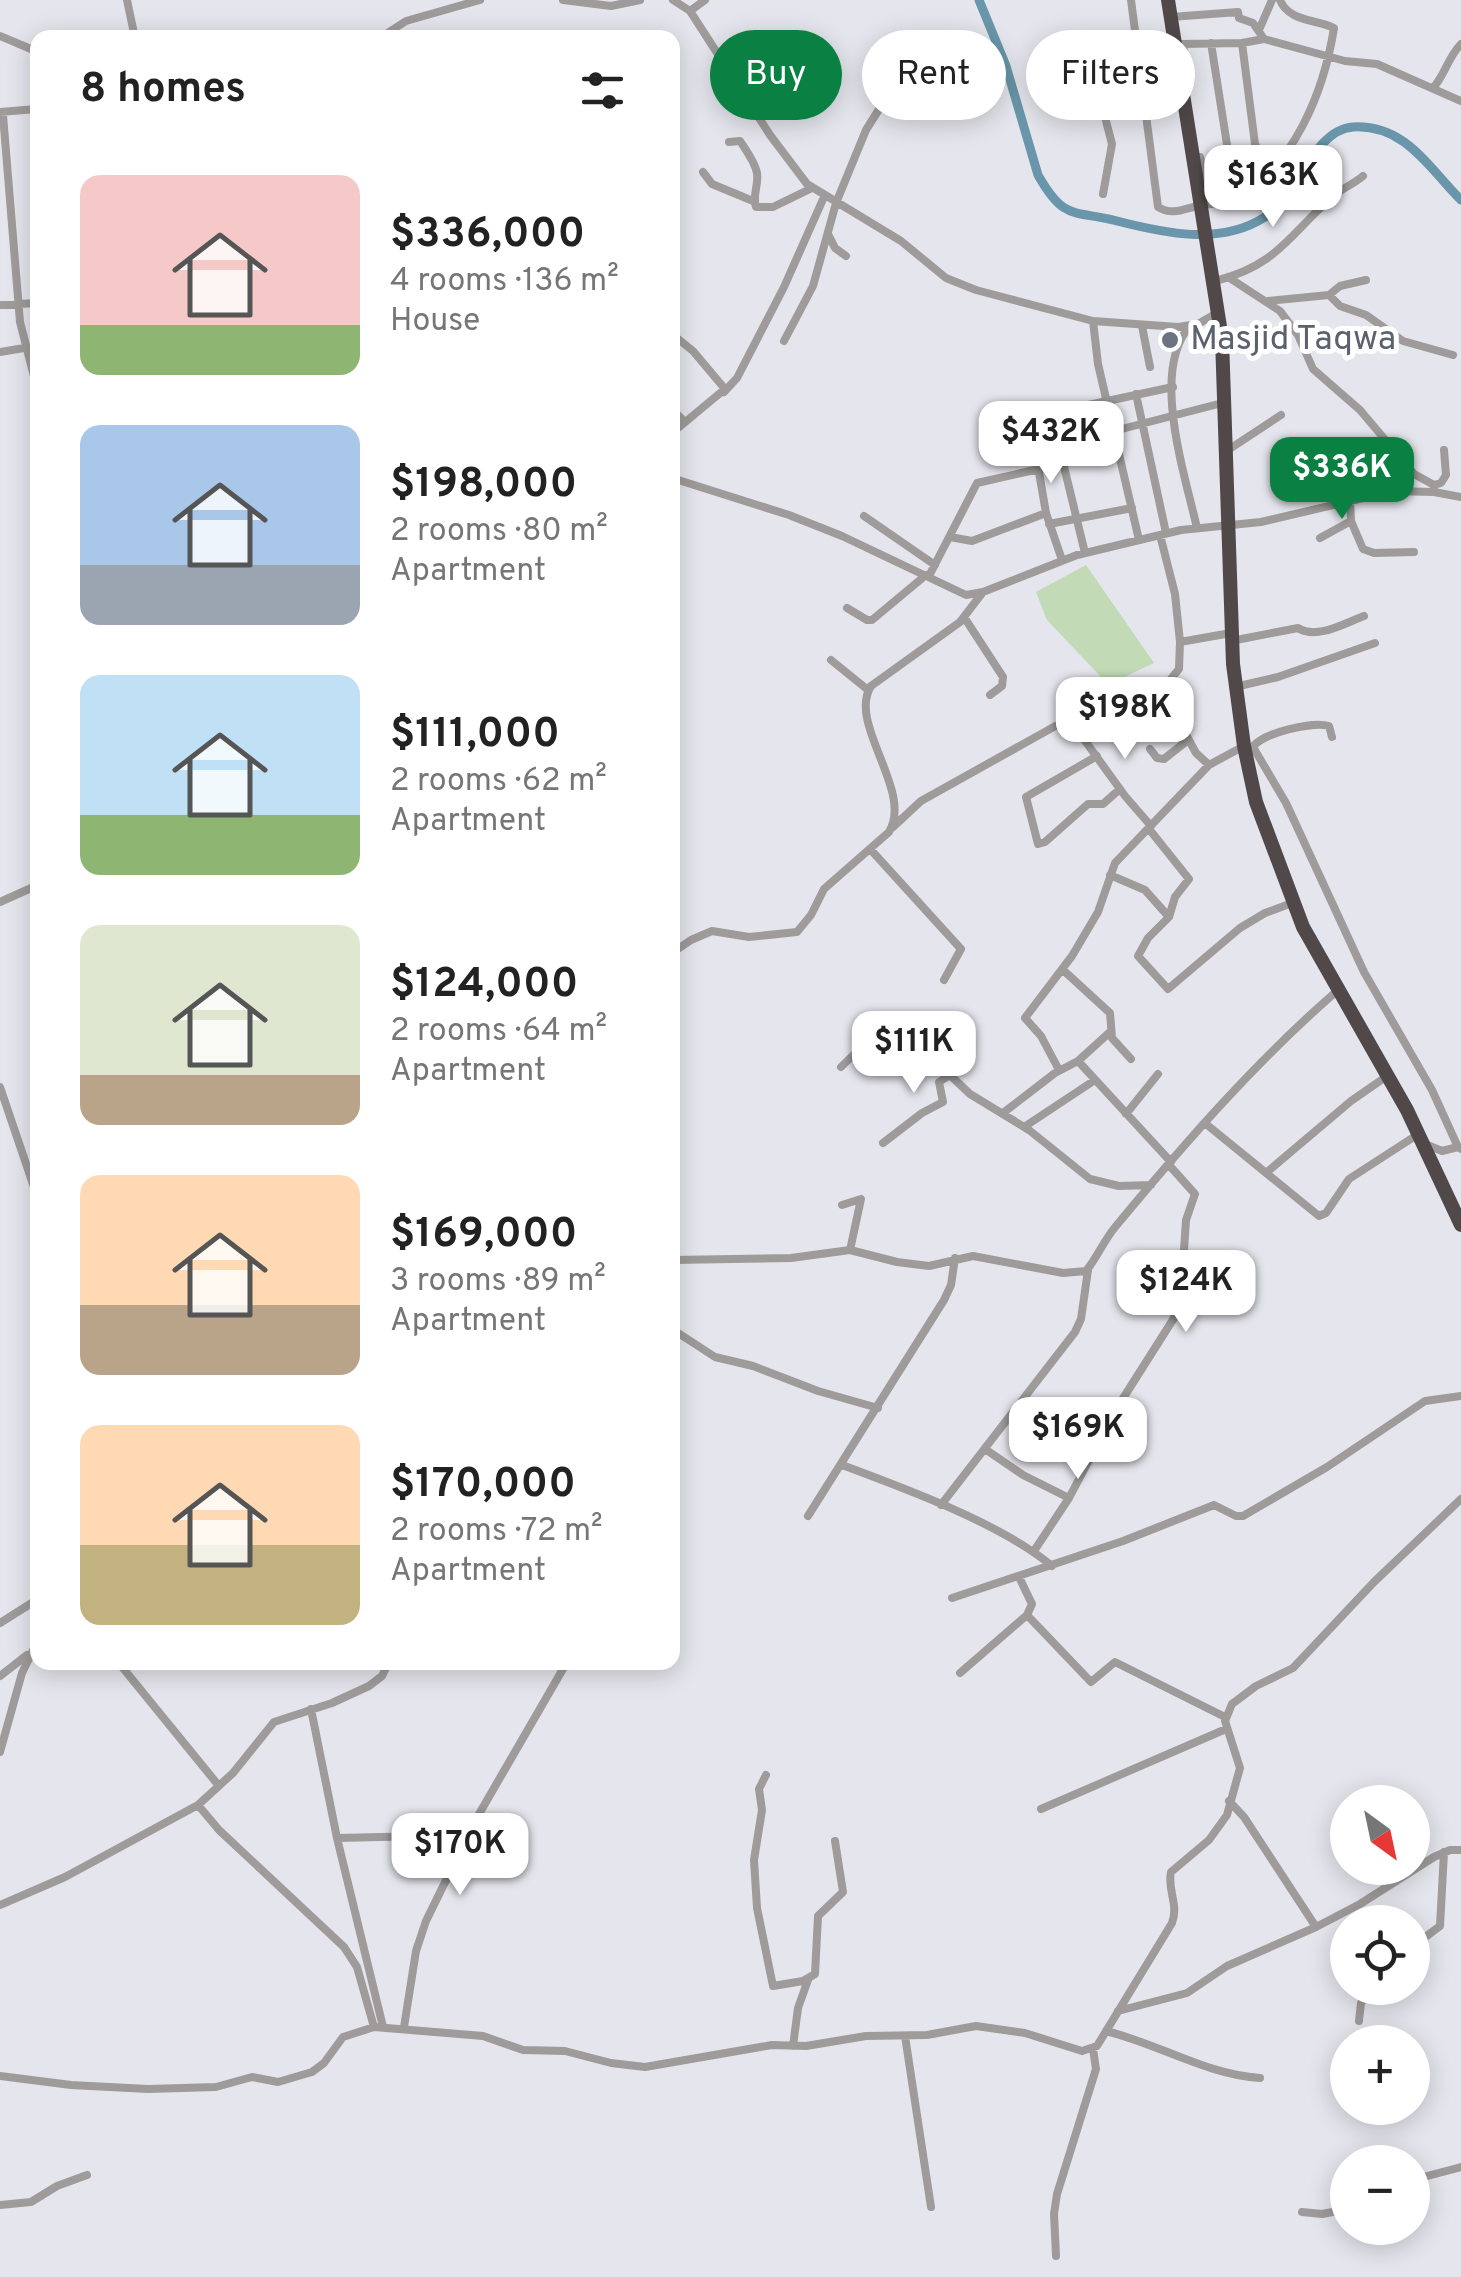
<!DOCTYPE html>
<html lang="en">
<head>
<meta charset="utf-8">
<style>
	:root { --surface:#fff; --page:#f6f6f6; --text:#222; --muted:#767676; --accent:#0b8043 }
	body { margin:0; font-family:Overpass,sans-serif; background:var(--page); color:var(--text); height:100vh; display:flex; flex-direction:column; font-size:38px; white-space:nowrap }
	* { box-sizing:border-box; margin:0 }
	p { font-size:32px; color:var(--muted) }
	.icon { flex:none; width:55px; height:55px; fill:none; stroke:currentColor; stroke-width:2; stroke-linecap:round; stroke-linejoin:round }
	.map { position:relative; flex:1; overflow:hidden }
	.sheet { position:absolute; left:30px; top:30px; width:650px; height:1640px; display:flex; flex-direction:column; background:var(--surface); border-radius:20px; box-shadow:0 5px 25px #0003 }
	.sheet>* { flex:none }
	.guide { position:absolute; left:710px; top:30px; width:600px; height:90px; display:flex; gap:20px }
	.needle { width:65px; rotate:147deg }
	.tools { position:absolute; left:1330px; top:1785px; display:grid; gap:20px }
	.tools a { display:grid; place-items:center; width:100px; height:100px; border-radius:50%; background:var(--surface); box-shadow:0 5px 25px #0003; font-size:50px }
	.price { position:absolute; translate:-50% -85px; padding:0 22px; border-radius:20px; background:#fff; color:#222; font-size:32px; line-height:65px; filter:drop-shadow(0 2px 5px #0008) }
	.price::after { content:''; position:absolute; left:50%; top:60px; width:30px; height:22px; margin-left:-15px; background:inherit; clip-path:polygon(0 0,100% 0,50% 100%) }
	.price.active { background:var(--accent); color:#fff }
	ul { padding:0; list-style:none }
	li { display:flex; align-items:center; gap:30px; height:250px; padding:0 50px }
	li span { display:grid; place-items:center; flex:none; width:280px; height:200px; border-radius:20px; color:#555 }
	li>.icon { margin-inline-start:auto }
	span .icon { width:120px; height:120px; fill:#fffc; stroke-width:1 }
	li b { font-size:42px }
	h2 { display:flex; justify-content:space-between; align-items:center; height:120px; padding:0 50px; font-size:42px }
	.tag { padding:0 35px; border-radius:45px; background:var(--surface); box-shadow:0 5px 25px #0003; font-size:35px; line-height:90px }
	.tag.active { background:var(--accent); color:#fff }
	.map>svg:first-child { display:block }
	.green { fill:#c2dab6 }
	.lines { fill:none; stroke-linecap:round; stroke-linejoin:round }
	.river { stroke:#6996aa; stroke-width:9 }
	.minor { stroke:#9f9b9b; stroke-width:8 }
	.highway { stroke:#514949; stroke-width:14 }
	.worship-dot { fill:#6b7280; stroke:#fff; stroke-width:4 }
	.labels { text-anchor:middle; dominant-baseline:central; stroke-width:10; stroke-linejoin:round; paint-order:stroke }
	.worship-label { font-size:35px; fill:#5b616d; stroke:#fff; text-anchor:start }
</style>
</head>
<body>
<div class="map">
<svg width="1461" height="2277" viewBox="0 0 1461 2277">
	<rect width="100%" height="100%" fill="#e5e5ed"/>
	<!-- green -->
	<path class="green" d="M1086,565L1154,663L1105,686L1103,679L1047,620L1036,592Z"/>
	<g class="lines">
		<!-- river -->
		<path class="river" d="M979,0L1006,66L1038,175C1064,221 1073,210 1117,221C1164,233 1220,246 1265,217C1295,198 1314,129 1353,127C1405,124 1429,168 1461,200"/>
		<!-- minor -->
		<path class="minor" d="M127,0L135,38
			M563,0L611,6L640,0
			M673,0L690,11L770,135L807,184L901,241L946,278L976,290L1093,321L1178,327L1198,324L1219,312
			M1131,0L1158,207C1173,217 1187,207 1203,205C1213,203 1224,204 1234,199C1294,168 1324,91 1334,28C1316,19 1289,22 1280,0
			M690,11L705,0
			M1171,17L1238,12L1239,18L1253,23L1264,39L1345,61L1377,64L1461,101
			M1259,30L1272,0
			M0,36L38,52
			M380,38L406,21L480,0
			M1264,39L1242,43L1255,144L1268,173
			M1211,43L1228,151L1241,194
			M1181,44L1242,43
			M1183,44L1187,79
			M1433,88C1445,75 1448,57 1461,44
			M1100,98L1112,144L1103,194
			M0,112L36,109
			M3,115L20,322L38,392
			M729,142L740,141C746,150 755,162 757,173C759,185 752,195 756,207H773L812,188
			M1200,157L1208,204
			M703,172L712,184L753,201
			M828,234L835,248L846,256
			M1228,277L1280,311L1298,335L1313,369L1360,410L1414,474L1434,485V492
			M1215,281C1280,265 1290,232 1336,194C1345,187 1355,183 1363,176
			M1329,295L1340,286L1366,280
			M1268,301L1329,295L1340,306L1366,315L1403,341L1453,355
			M0,305L38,303
			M1093,321L1098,364L1139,540
			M1142,326L1150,367
			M1190,326C1150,370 1185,475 1197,528
			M672,334L693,351L725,389L672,433
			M784,341L813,286L836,203L866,130L903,71L919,36
			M0,352L24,348
			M724,392L737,378L784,287L824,197
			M1136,394L1166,533
			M672,409L685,422
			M1051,413L1085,553
			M1114,431L1226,402
			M1228,450L1281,415
			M672,478L789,515L842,536L966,595L983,592L1077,555L1181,530L1261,522L1393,491L1434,492L1461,497
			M1434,485L1441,483L1446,475L1444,450
			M1350,500L1351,521L1363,549L1374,553L1414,552
			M864,516L935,565
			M1049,524L1132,508
			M1160,535L1175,594L1180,642
			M950,537L972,541L1046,513
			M1320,538L1351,521
			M1062,560L1046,513L1030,420L1051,413L1173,387
			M929,576L977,483L1039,469
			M847,608L867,620H872L926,575
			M964,617L1003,677L1002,686L990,695
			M1231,641L1298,628C1317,640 1345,623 1364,616
			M831,660L868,690
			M1235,687L1278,677L1375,643
			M1070,720L1125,796L1151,826
			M1169,723L1178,720L1196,753L1209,765
			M1253,747C1262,733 1313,721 1329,726L1332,737
			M1150,749L1157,758L1164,759L1188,740
			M1097,756L1026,797L1038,844L1045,842L1088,804H1103L1120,789
			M893,827L921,801L1093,705L1170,680L1179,669L1180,642L1231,633
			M1149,829L1189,879L1175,897L1169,917L1148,938L1138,956L1168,989L1240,928L1265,913L1292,903
			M871,850L961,949L944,980
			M1110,875L1145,890L1169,917
			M0,902L38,885
			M672,953L691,940L712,931L749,937L797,932L811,915L824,889L889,832C914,791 847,724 871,686L960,622L983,592
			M1062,969L1110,1013L1112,1038L1131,1059
			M1078,1061L1171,1162
			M841,1067L872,1037L902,1050L933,1059L970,1094L1029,1130L1090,1179L1119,1186L1151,1185
			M1059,1070L1041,1036L1025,1018L1072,956L1098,912L1115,863L1209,765L1244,746L1253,747L1286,803L1364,972L1432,1090L1458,1147
			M0,1087L38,1199
			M1003,1113L1055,1073L1078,1061L1110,1032
			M1126,1114L1158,1074
			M1206,1124L1319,1216L1326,1213L1349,1179L1420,1133
			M1024,1127L1095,1080
			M883,1143L922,1113L943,1102L939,1082L950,1075
			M1425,1144L1442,1151L1458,1147L1461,1149
			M1266,1173L1351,1101L1387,1076
			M842,1205L861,1199L850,1250
			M672,1260L791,1258L850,1250L897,1262L929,1266L973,1256L1063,1273L1086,1271C1097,1258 1104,1240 1116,1226C1184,1144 1256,1061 1337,991
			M672,1329L715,1357L753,1366L818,1391L878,1408
			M985,1449L1023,1475L1069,1498L1034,1551
			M842,1465C904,1488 1002,1524 1052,1566
			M1069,1498L1115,1411L1174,1318L1181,1295L1186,1220L1195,1194L1169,1165
			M941,1505L1075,1332L1081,1319L1088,1270
			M808,1516L944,1300L951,1285L955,1258
			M1019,1577L1032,1604L1027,1615L1091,1682L1115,1662L1225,1717
			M952,1598L1123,1541L1214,1505L1236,1516H1243L1327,1467L1425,1401L1461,1396
			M0,1623L38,1599
			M118,1662L219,1786
			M387,1666L416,1662
			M960,1673L1027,1615
			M0,1676L27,1655
			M311,1709L337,1838L469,1835
			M0,1752L22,1673L38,1640
			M766,1775L759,1789L762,1810L754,1860L757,1908L773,1986L803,1981L815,1974L818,1916L843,1892L835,1841
			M1229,1801L1244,1817L1316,1927
			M198,1805L219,1830L344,1947L357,1967L374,2027
			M1041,1809L1226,1729
			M337,1838L383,2027
			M0,1905L65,1877L198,1805L233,1773L274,1722L332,1703L369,1686L382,1676L389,1662
			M1412,1947L1440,1926L1444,1852
			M1118,2011L1187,1993L1227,1966L1316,1927L1360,1904L1434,1857L1450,1850H1461
			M1359,2021L1361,2003L1374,1988
			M404,2027L416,1951L426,1921L475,1821L567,1662
			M1106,2031C1159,2044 1205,2074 1260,2078
			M905,2036L931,2207
			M793,2046L798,2008L808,1980
			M0,2076L71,2085L148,2089L216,2087L252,2077L278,2082L312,2072L324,2063L343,2037L374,2027L483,2036L523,2050L565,2051L611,2063L645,2067L772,2045L806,2046L866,2036L927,2035L976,2026L1025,2033L1082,2051L1097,2046L1172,1923C1179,1904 1167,1890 1171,1872L1209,1840L1227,1815L1240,1768L1225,1721L1232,1704L1256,1686L1293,1668L1374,1582L1461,1499
			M1412,2180L1461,2167
			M0,2205L31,2202L57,2186L87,2175
			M1302,2212L1322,2214L1348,2209
			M1056,2256L1054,2214L1057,2194L1096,2069L1093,2049"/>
		<!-- highway -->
		<path class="highway" d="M1168,0L1222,339L1233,664L1244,746L1256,802L1303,927L1407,1110L1461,1225"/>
	</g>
	<!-- markers -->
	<circle class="worship-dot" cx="1170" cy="340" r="10"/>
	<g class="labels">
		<!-- worship labels -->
		<g class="worship-label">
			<text x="1190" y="340">Masjid Taqwa</text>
		</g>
	</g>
</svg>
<div class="tools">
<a><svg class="needle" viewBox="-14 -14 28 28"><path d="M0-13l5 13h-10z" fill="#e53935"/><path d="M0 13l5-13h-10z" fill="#767676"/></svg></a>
<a><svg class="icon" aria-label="locate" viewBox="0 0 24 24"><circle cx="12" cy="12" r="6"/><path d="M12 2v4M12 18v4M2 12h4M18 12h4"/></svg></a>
<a>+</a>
<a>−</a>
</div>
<b class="price" style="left:1273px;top:230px">$163K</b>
<b class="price" style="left:1051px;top:486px">$432K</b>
<b class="price active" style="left:1342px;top:522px">$336K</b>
<b class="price" style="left:1125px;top:762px">$198K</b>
<b class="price" style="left:914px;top:1096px">$111K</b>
<b class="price" style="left:1186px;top:1335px">$124K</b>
<b class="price" style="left:1078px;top:1482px">$169K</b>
<b class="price" style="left:460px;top:1898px">$170K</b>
<div class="guide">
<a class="tag active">Buy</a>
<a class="tag">Rent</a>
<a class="tag">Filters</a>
</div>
<section class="sheet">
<h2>8 homes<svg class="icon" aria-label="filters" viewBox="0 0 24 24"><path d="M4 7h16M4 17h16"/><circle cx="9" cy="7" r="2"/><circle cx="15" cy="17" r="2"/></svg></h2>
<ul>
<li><span style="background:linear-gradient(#f6c9c9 75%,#8fb573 0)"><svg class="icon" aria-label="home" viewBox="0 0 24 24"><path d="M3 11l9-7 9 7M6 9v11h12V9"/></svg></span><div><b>$336,000</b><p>4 rooms · 136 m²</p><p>House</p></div></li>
<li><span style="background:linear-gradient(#a9c7e8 70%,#9aa5b1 0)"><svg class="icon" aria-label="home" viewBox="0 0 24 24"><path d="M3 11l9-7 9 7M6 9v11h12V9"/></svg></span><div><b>$198,000</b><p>2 rooms · 80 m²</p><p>Apartment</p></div></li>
<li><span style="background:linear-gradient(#bfe0f5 70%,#8fb573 0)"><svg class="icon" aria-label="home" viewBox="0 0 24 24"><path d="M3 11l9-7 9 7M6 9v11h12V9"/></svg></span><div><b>$111,000</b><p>2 rooms · 62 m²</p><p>Apartment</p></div></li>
<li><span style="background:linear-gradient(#dfe7d0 75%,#b9a48a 0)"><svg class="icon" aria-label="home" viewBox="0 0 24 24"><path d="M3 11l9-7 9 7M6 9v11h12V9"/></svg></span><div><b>$124,000</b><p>2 rooms · 64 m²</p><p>Apartment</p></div></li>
<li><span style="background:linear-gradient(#ffd9b3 65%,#b9a48a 0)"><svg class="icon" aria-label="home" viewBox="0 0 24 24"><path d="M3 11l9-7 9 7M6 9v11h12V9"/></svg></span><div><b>$169,000</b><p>3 rooms · 89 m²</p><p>Apartment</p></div></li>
<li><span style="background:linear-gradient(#ffd9b3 60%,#c2b280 0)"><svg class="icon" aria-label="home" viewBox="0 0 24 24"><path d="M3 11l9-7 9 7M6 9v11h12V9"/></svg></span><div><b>$170,000</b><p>2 rooms · 72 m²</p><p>Apartment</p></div></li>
</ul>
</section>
</div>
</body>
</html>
